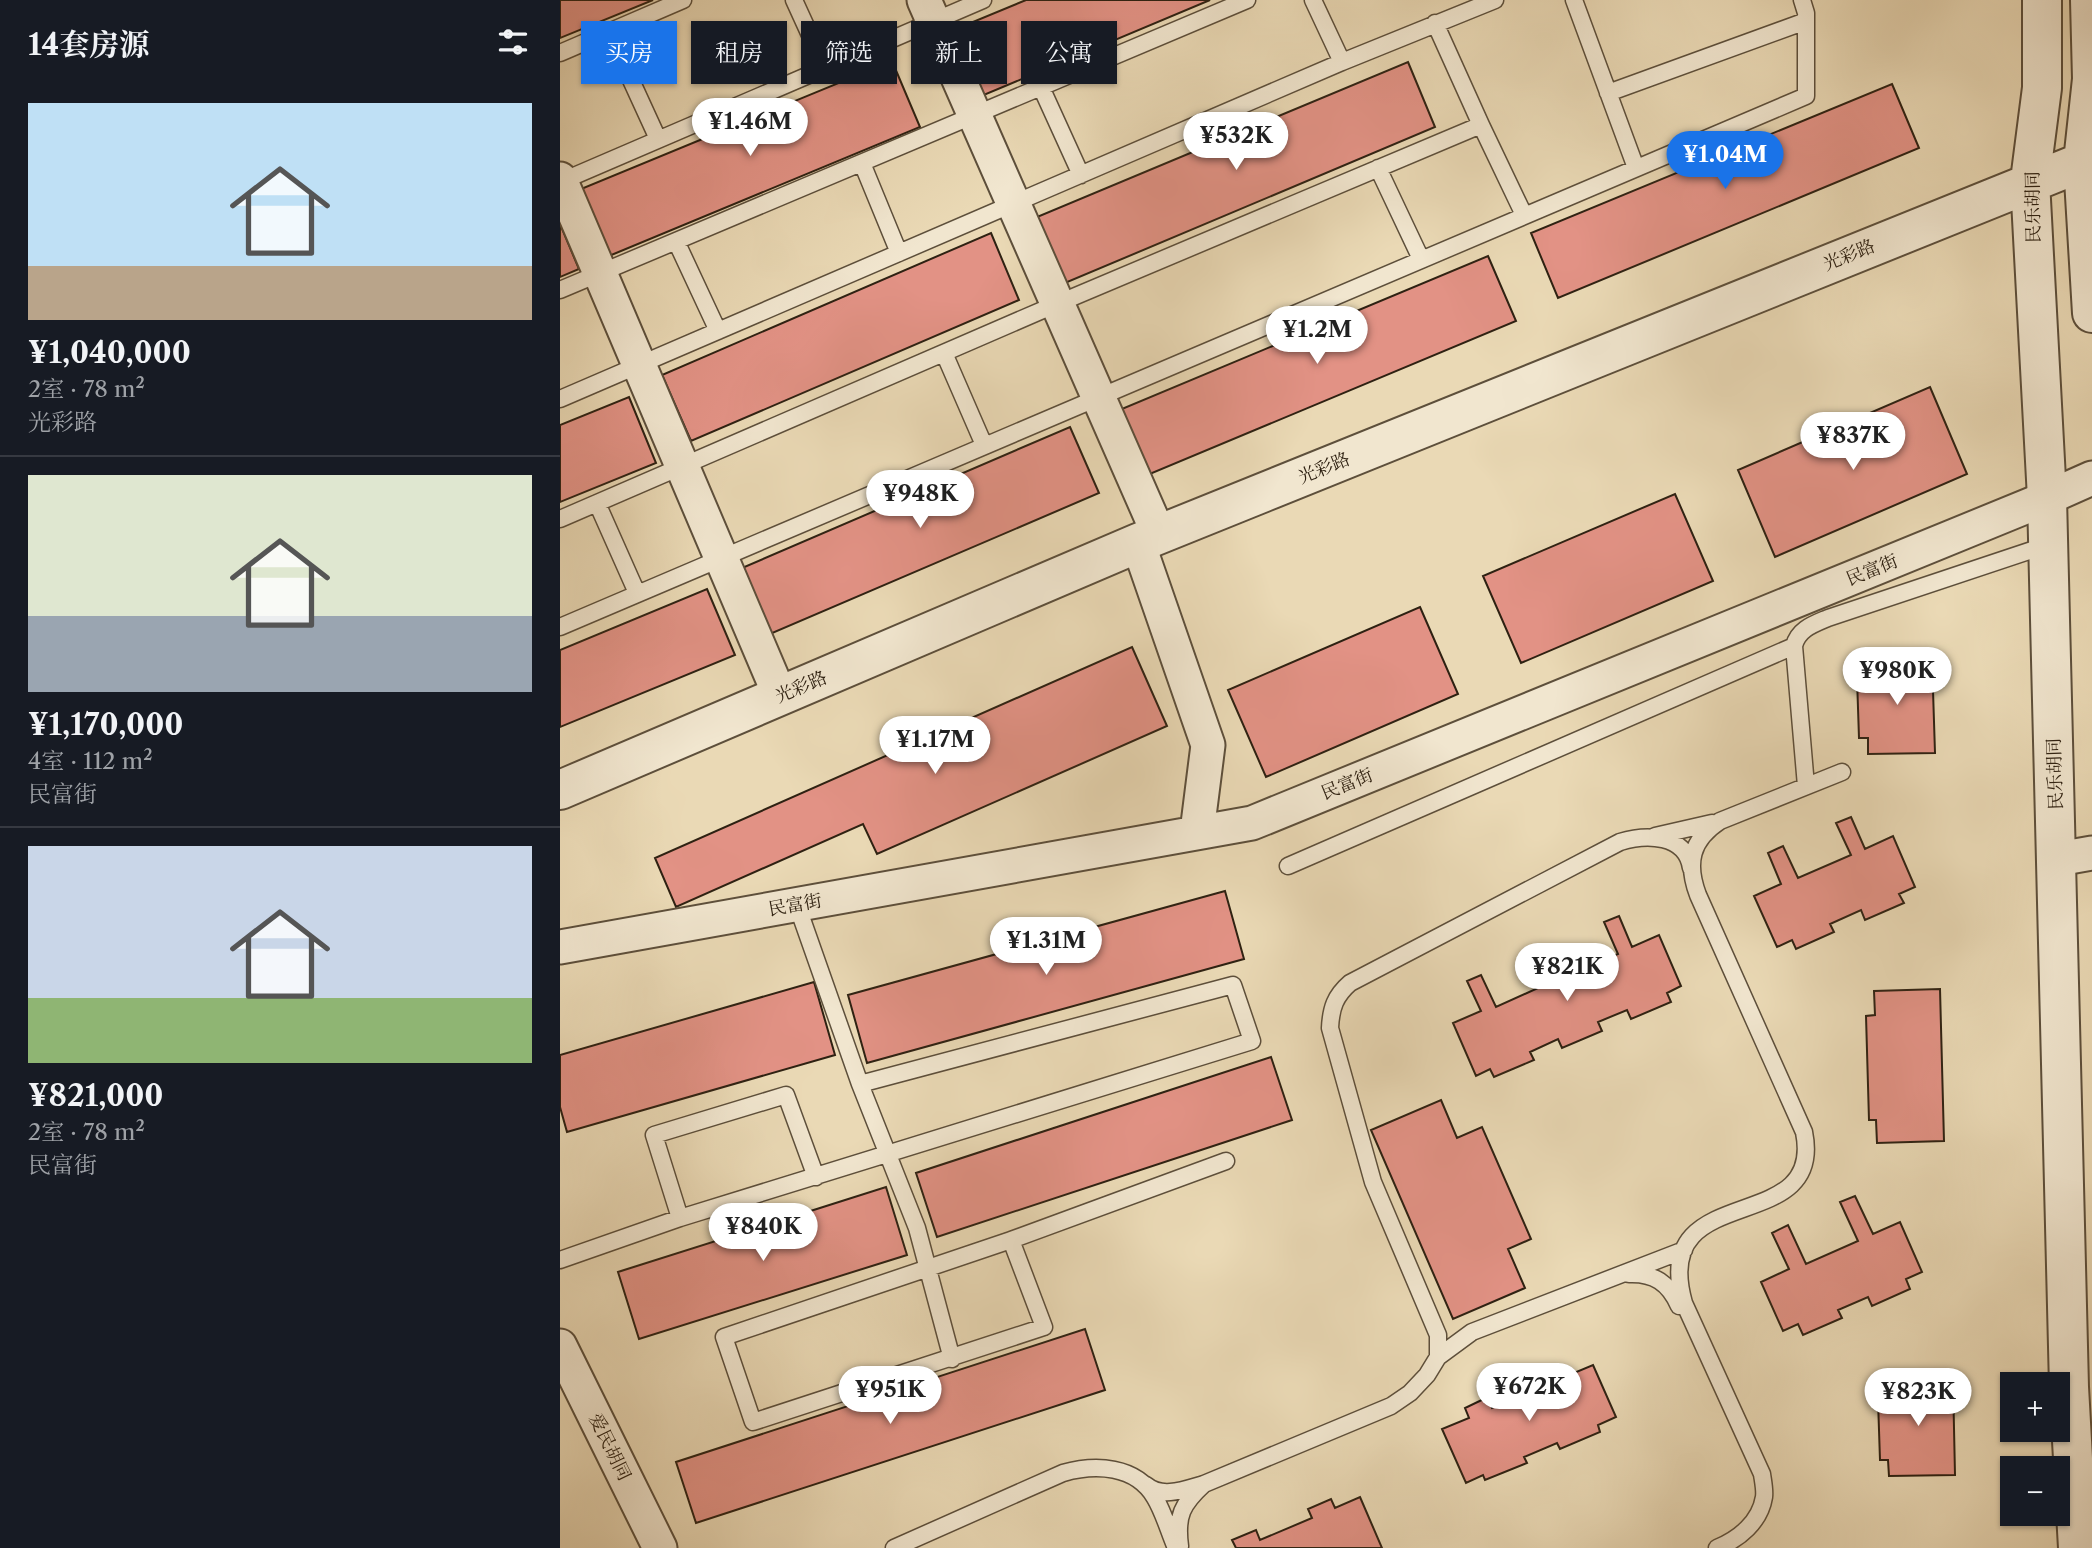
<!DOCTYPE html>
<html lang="zh">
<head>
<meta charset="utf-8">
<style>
	:root { --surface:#171b24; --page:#20242c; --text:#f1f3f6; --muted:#9ea1a6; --line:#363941; --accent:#1a73e8 }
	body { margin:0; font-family:"Libre Caslon Text","Noto Serif SC",serif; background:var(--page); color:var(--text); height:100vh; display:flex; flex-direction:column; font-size:26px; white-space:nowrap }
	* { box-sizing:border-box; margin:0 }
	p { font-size:23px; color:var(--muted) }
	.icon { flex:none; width:38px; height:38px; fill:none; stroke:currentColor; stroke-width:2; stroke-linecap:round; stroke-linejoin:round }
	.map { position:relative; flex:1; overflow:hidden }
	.side { display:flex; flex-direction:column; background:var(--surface); width:560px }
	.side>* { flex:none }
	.top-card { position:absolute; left:21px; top:21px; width:665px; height:63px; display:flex; gap:14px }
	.controls { position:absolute; left:1440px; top:1372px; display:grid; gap:14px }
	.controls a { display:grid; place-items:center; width:70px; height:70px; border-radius:0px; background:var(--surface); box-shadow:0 2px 5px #0004; font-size:35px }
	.price { position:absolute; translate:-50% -60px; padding:0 16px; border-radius:24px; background:#fff; color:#222; font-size:23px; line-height:46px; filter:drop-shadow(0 2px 4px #0008) }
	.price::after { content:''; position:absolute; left:50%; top:42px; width:21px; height:16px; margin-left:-10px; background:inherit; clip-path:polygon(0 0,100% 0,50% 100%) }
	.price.current { background:var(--accent); color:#fff }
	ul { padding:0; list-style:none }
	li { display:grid; align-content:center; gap:14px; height:371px; padding:0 28px }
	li+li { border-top:2px solid var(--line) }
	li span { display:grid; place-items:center; height:217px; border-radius:0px; color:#555 }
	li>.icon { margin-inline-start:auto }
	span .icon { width:126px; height:126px; fill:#fffc; stroke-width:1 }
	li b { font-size:30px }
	h2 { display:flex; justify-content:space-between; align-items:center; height:84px; padding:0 28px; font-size:30px }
	.tag { padding:0 24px; border-radius:0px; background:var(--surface); box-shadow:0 2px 5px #0004; font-size:24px; line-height:63px }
	.tag.current { background:var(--accent); color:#fff }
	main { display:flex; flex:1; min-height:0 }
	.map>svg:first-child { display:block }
	.building { fill:#e29285; stroke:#2e2112; stroke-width:2 }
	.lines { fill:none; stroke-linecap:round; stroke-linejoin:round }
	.service-casing { stroke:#5d4f3b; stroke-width:19 }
	.minor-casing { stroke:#5d4f3b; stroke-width:37 }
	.tertiary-casing { stroke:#5d4f3b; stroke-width:42 }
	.service { stroke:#f1e6cf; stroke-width:16 }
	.minor { stroke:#f1e6cf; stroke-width:33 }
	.tertiary { stroke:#f1e6cf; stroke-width:38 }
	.labels { text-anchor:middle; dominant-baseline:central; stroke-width:5; stroke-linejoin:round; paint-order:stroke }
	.street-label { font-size:18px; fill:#2e2112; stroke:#f1e6cf }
</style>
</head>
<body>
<main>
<section class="side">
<h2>14套房源<svg class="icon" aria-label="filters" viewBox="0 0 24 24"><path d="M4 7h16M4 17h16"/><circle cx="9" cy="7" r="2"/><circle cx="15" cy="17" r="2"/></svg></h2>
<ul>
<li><span style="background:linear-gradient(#bfe0f5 75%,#b9a48a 0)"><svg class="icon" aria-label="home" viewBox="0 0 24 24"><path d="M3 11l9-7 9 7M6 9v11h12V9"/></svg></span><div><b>¥1,040,000</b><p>2室 · 78 m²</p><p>光彩路</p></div></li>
<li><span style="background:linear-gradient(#dfe7d0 65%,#9aa5b1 0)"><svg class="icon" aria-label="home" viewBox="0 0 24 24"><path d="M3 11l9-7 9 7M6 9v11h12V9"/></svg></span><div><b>¥1,170,000</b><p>4室 · 112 m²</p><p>民富街</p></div></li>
<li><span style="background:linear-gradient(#c9d6e8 70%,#8fb573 0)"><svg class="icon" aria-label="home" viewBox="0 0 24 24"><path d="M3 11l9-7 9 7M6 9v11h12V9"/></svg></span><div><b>¥821,000</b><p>2室 · 78 m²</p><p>民富街</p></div></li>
</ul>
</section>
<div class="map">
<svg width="1532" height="1548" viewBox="0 0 1532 1548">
	<rect width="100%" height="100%" fill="#ead9b5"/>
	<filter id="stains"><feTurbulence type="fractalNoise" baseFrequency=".00286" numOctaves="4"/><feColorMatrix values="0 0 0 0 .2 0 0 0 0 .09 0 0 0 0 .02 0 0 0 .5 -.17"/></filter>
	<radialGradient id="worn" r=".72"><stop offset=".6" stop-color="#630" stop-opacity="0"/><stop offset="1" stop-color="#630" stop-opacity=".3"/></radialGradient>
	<!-- building -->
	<path class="building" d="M0,0H93L0,38Z
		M466,0H650L419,97L391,31Z
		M332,61L360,127L49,256L21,189Z
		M848,62L875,127L505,283L477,217Z
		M1332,84L1359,148L998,298L971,233Z
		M0,224L19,269L0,277Z
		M431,233L459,300L131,441L102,375Z
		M928,256L956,321L585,476L557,411Z
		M1370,387L1407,474L1215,557L1178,470Z
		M69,397L96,463L0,502V425Z
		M510,427L539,493L210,634L182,568Z
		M1115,494L1153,581L961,663L923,576Z
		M147,589L175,655L0,727V650Z
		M860,607L898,694L706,777L668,690Z
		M572,647L607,726L317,854L303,824L116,907L95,858Z
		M1372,659L1375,753L1308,754V738H1299L1297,678H1306V660Z
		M1291,817L1305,849L1333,836L1355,887L1339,894L1344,903L1305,920L1301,910L1270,924L1274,932L1236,949L1232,940L1217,947L1194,896L1221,884L1208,853L1223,846L1238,878L1291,855L1276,823Z
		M665,891L684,959L307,1063L288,995Z
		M1059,916L1072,947L1099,935L1121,986L1107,993L1111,1002L1071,1019L1067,1010L1038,1022L1042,1031L1002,1048L998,1039L970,1052L974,1060L934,1077L930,1069L916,1076L893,1023L921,1011L907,981L921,975L936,1007L989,983L975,952L989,945L1004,978L1058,954L1044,922Z
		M254,982L275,1055L7,1132L0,1107V1055Z
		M1380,989L1384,1141L1317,1143L1316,1120H1309L1306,1016L1315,1015L1314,991Z
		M711,1057L732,1120L377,1237L356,1173Z
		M881,1100L897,1138L922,1127L971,1239L948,1249L965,1288L893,1319L811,1130Z
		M326,1187L347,1255L79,1339L58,1272Z
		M1295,1196L1313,1234L1340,1222L1362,1272L1346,1279L1350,1289L1312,1306L1308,1297L1278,1310L1282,1318L1243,1335L1238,1324L1223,1331L1201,1282L1229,1269L1212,1233L1228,1225L1246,1264L1298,1241L1280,1202Z
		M525,1329L545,1390L136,1523L116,1462Z
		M1033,1365L1056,1417L1038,1425L1040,1432L1000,1449L997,1443L964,1457L967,1463L925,1480L923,1475L906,1483L882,1429L909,1418L905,1408L928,1397L932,1408L984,1385L980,1376L1003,1366L1007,1376Z
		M1393,1381L1395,1475L1329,1476L1328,1460H1320L1318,1400H1326V1382Z
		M800,1497L822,1548H676L672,1540L696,1530L700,1540L752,1518L748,1509L771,1499L775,1508Z"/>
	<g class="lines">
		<!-- service casing -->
		<g class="service-casing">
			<path id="service" d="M234,0L265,68
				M1014,0L1076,168
				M875,23L921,125L964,215
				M49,32L98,139
				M0,53L123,0
				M782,62L935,0
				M481,87L521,175
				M1048,93L1246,21
				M302,163L339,253
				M818,168L861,259
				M0,182L423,0
				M116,241L158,331
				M0,290L687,0
				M384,353L424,445
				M0,399L782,62L753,0
				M37,503L77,593
				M0,519L492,306L921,125
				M0,627L1246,96V13L1242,0
				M1246,786L1234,646C1238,629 1254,624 1268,618L1487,545
				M1095,836L1152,823
				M728,866L1234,646
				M237,905L300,1084L357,1228L392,1359
				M256,1177L226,1095L94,1135L120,1218L692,1041L673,985L300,1084
				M451,1240L484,1327L193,1422L164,1337Z
				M451,1240L666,1161
				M0,1260L120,1218
				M1069,1274C1094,1273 1109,1283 1119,1306
				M878,1357V1335L813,1182L770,1028C771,1008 775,996 790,983L1060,842C1086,834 1126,834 1131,868
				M644,1484L831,1406L850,1393L867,1375L878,1357L912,1332L1124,1250
				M586,1485C602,1499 626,1489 644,1484C622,1504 616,1516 620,1546
				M334,1548L503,1473C535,1464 576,1465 595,1498C604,1513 609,1532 616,1548
				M1157,1548C1179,1539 1200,1522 1204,1497C1205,1490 1203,1481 1202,1474L1124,1303C1088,1176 1266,1240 1244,1132L1138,895C1126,863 1131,840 1160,821L1282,772"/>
		</g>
		<!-- minor casing -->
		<g class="minor-casing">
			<path id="minor" d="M364,0L599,535
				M0,179L220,696
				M578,543L648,745L637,832
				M1498,859L1532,853
				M0,947L692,823L1487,498L1532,478
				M0,1346L100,1548"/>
		</g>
		<!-- tertiary casing -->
		<g class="tertiary-casing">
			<path id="tertiary" d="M1482,0V88L1470,181L1487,498L1509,1387L1518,1548
				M1530,0L1532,79L1523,162L1532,313
				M0,790L578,543L1532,158"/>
		</g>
		<!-- service -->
		<use href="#service" class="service"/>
		<!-- minor -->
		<use href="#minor" class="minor"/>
		<!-- tertiary -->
		<use href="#tertiary" class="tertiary"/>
	</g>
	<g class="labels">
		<!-- street labels -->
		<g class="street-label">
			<text transform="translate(1473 207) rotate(-91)">民乐胡同</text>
			<text transform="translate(1289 255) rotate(-22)">光彩路</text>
			<text transform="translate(764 468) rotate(-22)">光彩路</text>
			<text transform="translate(1312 570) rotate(-22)">民富街</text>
			<text transform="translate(241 687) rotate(-23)">光彩路</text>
			<text transform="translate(1495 774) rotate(-92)">民乐胡同</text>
			<text transform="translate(787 784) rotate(-22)">民富街</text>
			<text transform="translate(235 905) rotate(-10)">民富街</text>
			<text transform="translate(50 1447) rotate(64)">爱民胡同</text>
		</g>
	</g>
	<rect width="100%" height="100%" filter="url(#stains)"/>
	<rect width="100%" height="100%" fill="url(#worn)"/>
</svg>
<div class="controls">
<a>+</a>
<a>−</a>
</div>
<b class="price" style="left:190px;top:158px">¥1.46M</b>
<b class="price" style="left:676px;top:172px">¥532K</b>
<b class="price current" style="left:1165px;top:191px">¥1.04M</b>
<b class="price" style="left:757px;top:366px">¥1.2M</b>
<b class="price" style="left:1293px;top:472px">¥837K</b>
<b class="price" style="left:360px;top:530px">¥948K</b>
<b class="price" style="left:1337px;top:707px">¥980K</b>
<b class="price" style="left:375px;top:776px">¥1.17M</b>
<b class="price" style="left:486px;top:977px">¥1.31M</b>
<b class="price" style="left:1007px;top:1003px">¥821K</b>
<b class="price" style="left:203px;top:1263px">¥840K</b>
<b class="price" style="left:969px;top:1423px">¥672K</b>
<b class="price" style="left:330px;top:1426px">¥951K</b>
<b class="price" style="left:1358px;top:1428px">¥823K</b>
<div class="top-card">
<a class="tag current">买房</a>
<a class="tag">租房</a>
<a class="tag">筛选</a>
<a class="tag">新上</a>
<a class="tag">公寓</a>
</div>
</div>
</main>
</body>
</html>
